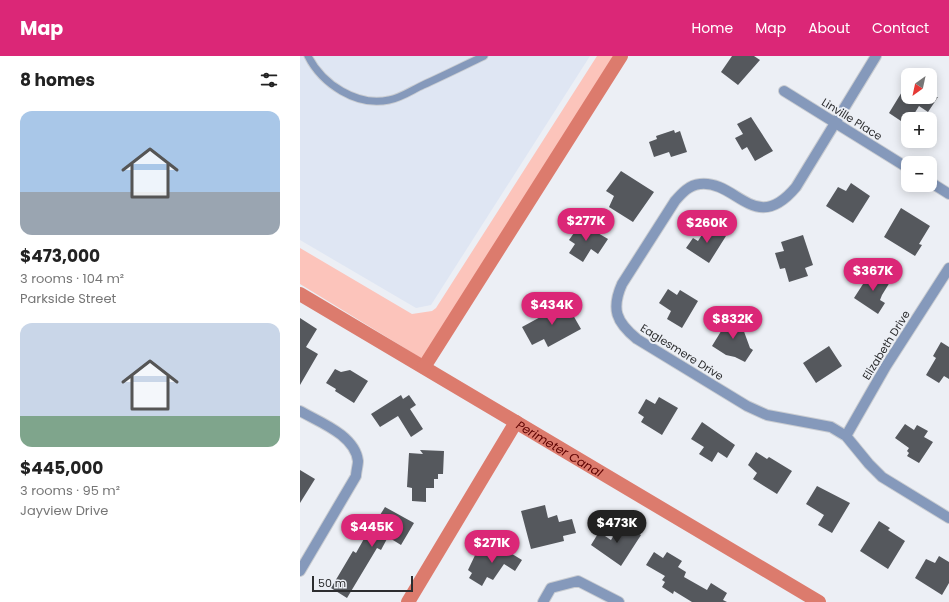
<!DOCTYPE html>
<html lang="en">
<head>
<meta charset="utf-8">
<style>
	:root { --surface:#fff; --page:#f2f2f2; --text:#222; --muted:#767676; --accent:#db2777 }
	body { margin:0; font-family:Poppins,sans-serif; background:var(--page); color:var(--text); height:100vh; display:flex; flex-direction:column; font-size:15px; white-space:nowrap }
	* { box-sizing:border-box; margin:0 }
	p { font-size:13px; color:var(--muted) }
	.icon { flex:none; width:22px; height:22px; fill:none; stroke:currentColor; stroke-width:2; stroke-linecap:round; stroke-linejoin:round }
	.map { position:relative; flex:1; overflow:hidden }
	.side { display:flex; flex-direction:column; background:var(--surface); width:300px }
	.side>* { flex:none }
	.needle { width:26px; rotate:213deg }
	.tools { position:absolute; left:601px; top:12px; display:grid; gap:8px }
	.tools a { display:grid; place-items:center; width:36px; height:36px; border-radius:8px; background:var(--surface); box-shadow:0 2px 10px #0003; font-size:20px }
	.scale { position:absolute; left:12px; bottom:10px; width:101px; box-sizing:border-box; padding-left:4px; border:2px solid #2c2d2f; border-top:0; font-size:11px; line-height:14px; white-space:nowrap; color:#2c2d2f; -webkit-text-stroke:3px #eceff5; paint-order:stroke }
	.price { position:absolute; translate:-50% -34px; padding:0 9px; border-radius:14px; background:var(--accent); color:#fff; font-size:13px; line-height:26px; filter:drop-shadow(0 1px 2px #0008) }
	.price::after { content:''; position:absolute; left:50%; top:24px; width:12px; height:9px; margin-left:-6px; background:inherit; clip-path:polygon(0 0,100% 0,50% 100%) }
	.price.selected { background:#222; color:#fff }
	ul { padding:0; list-style:none }
	li { display:grid; align-content:center; gap:8px; height:212px; padding:0 20px }
	li span { display:grid; place-items:center; height:124px; border-radius:12px; color:#555 }
	li>.icon { margin-inline-start:auto }
	span .icon { width:72px; height:72px; fill:#fffc; stroke-width:1 }
	li b { font-size:17px }
	h2 { display:flex; justify-content:space-between; align-items:center; height:48px; padding:0 20px; font-size:17px }
	header { display:flex; align-items:center; gap:24px; box-sizing:border-box; height:56px; padding:0 20px; background:var(--accent); color:#fff }
	header strong { font-size:19px }
	nav { display:flex; gap:22px; margin-inline-start:auto; font-size:14px }
	main { display:flex; flex:1; min-height:0 }
	.map>svg:first-child { display:block }
	.built { fill:#dfe6f3 }
	.green { fill:#fcc4bb }
	.lines { fill:none; stroke-linecap:round; stroke-linejoin:round }
	.canal { stroke:#dc7b6d; stroke-width:14 }
	.building { fill:#55585d }
	.lane-casing { stroke:#c9ccd1; stroke-width:9 }
	.street-casing { stroke:#c9ccd1; stroke-width:12 }
	.lane { stroke:#8599bb; stroke-width:7 }
	.street { stroke:#8599bb; stroke-width:10 }
	.labels { text-anchor:middle; dominant-baseline:central; stroke-width:4; stroke-linejoin:round; paint-order:stroke }
	.street-label { font-size:11px; fill:#2c2d2f; stroke:#eceff5 }
	.water-label { font-size:12px; font-style:italic; fill:#5e0201; stroke:#eceff5 }
</style>
</head>
<body>
<header>
<strong>Map</strong>
<nav><a>Home</a><a>Map</a><a>About</a><a>Contact</a></nav>
</header>
<main>
<section class="side">
<h2>8 homes<svg class="icon" aria-label="filters" viewBox="0 0 24 24"><path d="M4 7h16M4 17h16"/><circle cx="9" cy="7" r="2"/><circle cx="15" cy="17" r="2"/></svg></h2>
<ul>
<li><span style="background:linear-gradient(#a9c7e8 65%,#9aa5b1 0)"><svg class="icon" aria-label="home" viewBox="0 0 24 24"><path d="M3 11l9-7 9 7M6 9v11h12V9"/></svg></span><div><b>$473,000</b><p>3 rooms · 104 m²</p><p>Parkside Street</p></div></li>
<li><span style="background:linear-gradient(#c9d6e8 75%,#7fa58c 0)"><svg class="icon" aria-label="home" viewBox="0 0 24 24"><path d="M3 11l9-7 9 7M6 9v11h12V9"/></svg></span><div><b>$445,000</b><p>3 rooms · 95 m²</p><p>Jayview Drive</p></div></li>
</ul>
</section>
<div class="map">
<svg width="649" height="546" viewBox="0 0 649 546">
	<rect width="100%" height="100%" fill="#eceff5"/>
	<!-- built -->
	<path class="built" d="M0,0H290L131,249L116,252L0,184Z"/>
	<!-- green -->
	<path class="green" d="M297,0H324L129,307L0,228V192L112,258L132,255L136,252Z"/>
	<g class="lines">
		<!-- canal -->
		<g class="canal">
			<path id="s1" d="M0,238L519,546"/>
			<path d="M124,311L321,0"/>
			<path d="M108,546L216,366"/>
		</g>
	</g>
	<!-- building -->
	<path class="building" d="M432,0H454L460,4L438,29L421,16Z
		M608,26V41H638L628,56L619,50L611,63H608L607,69L589,57Z
		M451,61L473,95L455,105L447,91L442,94L435,82L443,78L437,68Z
		M374,74L375,77L380,75L387,96L371,101L369,96L354,101L349,86L357,83L356,80Z
		M321,115L354,136L333,166L309,151L314,140L306,135Z
		M551,127L570,140L553,167L526,150L538,131L546,135Z
		M601,152L630,170L619,188L622,189L615,200L584,181Z
		M281,167L308,183L298,198L291,193L283,206L269,197L275,188L269,184Z
		M408,169L426,180L409,207L386,192L393,182L398,185Z
		M503,179L513,209L505,212L508,220L489,226L485,212L480,213L475,197L484,195L481,186Z
		M572,214L590,226L582,239L580,244L585,247L578,258L554,242Z
		M368,233L377,239L380,234L398,245L382,272L367,263L371,255L359,247Z
		M260,243L269,261L273,259L281,273L248,291L244,283L232,289L222,271L244,259L247,250Z
		M431,259L444,267L442,270L450,292L453,294L445,306L435,301L426,299L412,290Z
		M0,262L17,273L6,291L18,298L0,329Z
		M641,286L649,291V323L644,320L639,327L626,319L636,302L633,300Z
		M529,290L542,310L516,327L503,307Z
		M35,313L41,316L50,314L68,325L54,347L35,335L36,333L26,327Z
		M101,339L103,343L109,339L116,349L110,353L123,373L111,381L98,360L80,371L71,358Z
		M359,341L378,352L362,379L341,366L344,361L338,357L346,343L355,348Z
		M402,366L435,389L427,402L418,396L412,406L399,398L404,391L391,383Z
		M605,368L614,374L617,369L628,375L624,381L633,386L619,407L607,400L609,397L607,395L609,392L595,382Z
		M120,394L144,395L143,418H138V423H134V432H126V446L112,445V432L107,431L109,397L123,398Z
		M456,396L467,403L469,401L492,415L477,438L453,423L457,417L448,409Z
		M0,414L15,423L0,447Z
		M517,430L550,447L532,477L518,469L524,459L506,448Z
		M245,449L248,462L257,459L259,466L272,463L276,477L263,480L264,485L231,493L221,455Z
		M85,451L114,467L101,489L88,481L81,494L77,492L47,542L31,532L53,495L56,497L78,458L80,459Z
		M579,465L590,472L588,474L605,485L588,513L560,495Z
		M320,469L326,473L328,471L341,479L321,510L291,489L299,476L311,484Z
		M194,487L222,504L215,515L204,508L193,524L187,521L182,530L169,522L172,517L168,514L178,493L187,498Z
		M354,496L363,502L367,496L382,505L378,511L386,516L384,521L407,534L411,527L427,537L423,544L427,546H392L374,535L373,538L362,531L365,526L362,524L365,520L346,509Z
		M639,500L649,506V527L642,539L615,522L626,503L635,507Z"/>
	<g class="lines">
		<!-- lane casing -->
		<g class="lane-casing">
			<path id="lane" d="M8,0C22,28 57,51 89,44C101,42 112,34 123,29C143,20 163,10 184,0"/>
		</g>
		<!-- street casing -->
		<g class="street-casing">
			<path id="street" d="M576,0L496,131C455,180 437,124 400,128C389,129 382,137 375,145L322,228C311,253 316,266 337,283L447,350L467,359L531,371L546,380L569,408L582,421L649,462
				M484,35L608,112
				M630,126L649,138
				M0,355C19,366 55,379 58,405C58,409 56,416 56,420L0,515
				M546,380L586,310L649,212
				M243,546L251,532L278,525L319,546"/>
		</g>
		<!-- lane -->
		<use href="#lane" class="lane"/>
		<!-- street -->
		<use href="#street" class="street"/>
	</g>
	<g class="labels">
		<!-- street labels -->
		<g class="street-label">
			<text transform="translate(552 63) rotate(32)">Linville Place</text>
			<text transform="translate(586 289) rotate(-58)">Elizabeth Drive</text>
			<text transform="translate(382 296) rotate(32)">Eaglesmere Drive</text>
		</g>
		<!-- water labels -->
		<g class="water-label">
			<text stroke="none"><textPath href="#s1" startOffset="302">Perimeter Canal</textPath></text>
		</g>
	</g>
</svg>
<div class="tools">
<a><svg class="needle" viewBox="-14 -14 28 28"><path d="M0-13l5 13h-10z" fill="#e53935"/><path d="M0 13l5-13h-10z" fill="#767676"/></svg></a>
<a>+</a>
<a>−</a>
</div>
<div class="scale">50 m</div>
<b class="price" style="left:286px;top:186px">$277K</b>
<b class="price" style="left:407px;top:188px">$260K</b>
<b class="price" style="left:573px;top:236px">$367K</b>
<b class="price" style="left:252px;top:270px">$434K</b>
<b class="price" style="left:433px;top:284px">$832K</b>
<b class="price selected" style="left:317px;top:488px">$473K</b>
<b class="price" style="left:72px;top:492px">$445K</b>
<b class="price" style="left:192px;top:508px">$271K</b>
</div>
</main>
</body>
</html>
